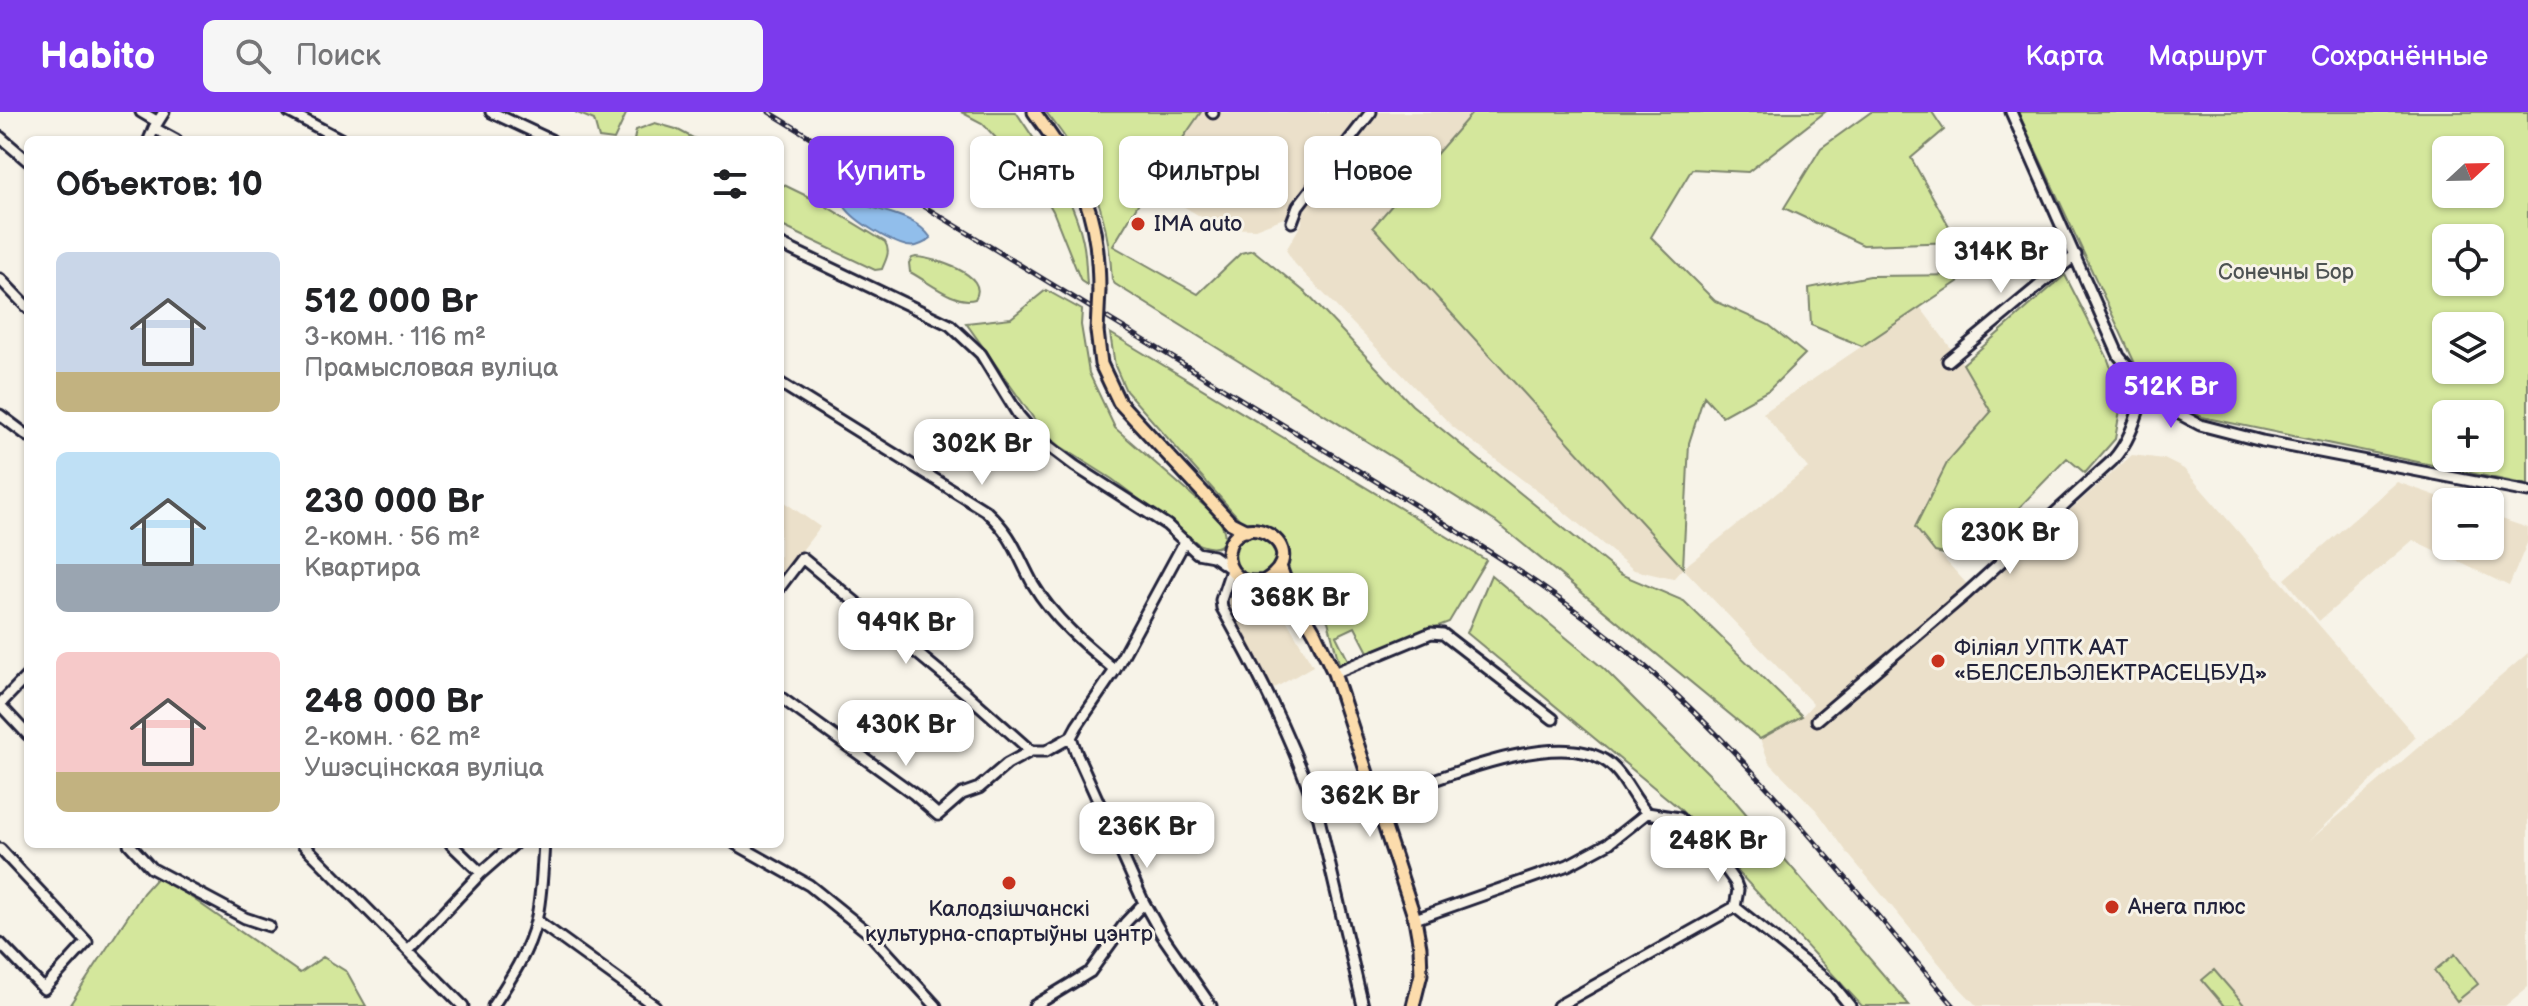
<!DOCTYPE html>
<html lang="ru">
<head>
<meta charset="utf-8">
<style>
	:root { --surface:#fff; --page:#f6f6f6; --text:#202124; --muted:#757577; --accent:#7c3aed }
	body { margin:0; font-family:"Balsamiq Sans",sans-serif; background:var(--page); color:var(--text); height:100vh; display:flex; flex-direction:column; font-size:30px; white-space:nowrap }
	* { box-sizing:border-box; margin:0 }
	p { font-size:26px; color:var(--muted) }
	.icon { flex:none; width:44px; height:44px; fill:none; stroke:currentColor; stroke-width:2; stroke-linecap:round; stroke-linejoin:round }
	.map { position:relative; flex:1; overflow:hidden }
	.panel { position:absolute; left:24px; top:24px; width:760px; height:712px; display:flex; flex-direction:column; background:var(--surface); border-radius:12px; box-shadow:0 2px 6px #0004 }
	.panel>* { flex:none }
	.guide { position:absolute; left:808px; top:24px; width:760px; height:72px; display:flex; gap:16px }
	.needle { width:52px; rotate:68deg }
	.controls { position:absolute; left:2432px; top:24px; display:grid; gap:16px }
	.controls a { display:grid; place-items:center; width:72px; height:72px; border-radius:12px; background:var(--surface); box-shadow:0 2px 6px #0004; font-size:40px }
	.price { position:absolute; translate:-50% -68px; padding:0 18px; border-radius:16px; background:#fff; color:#222; font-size:26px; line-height:52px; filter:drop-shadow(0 2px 4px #0008) }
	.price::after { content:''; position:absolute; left:50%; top:48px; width:24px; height:18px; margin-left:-12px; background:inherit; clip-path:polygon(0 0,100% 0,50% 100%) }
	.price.on { background:var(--accent); color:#fff }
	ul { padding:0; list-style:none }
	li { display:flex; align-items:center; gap:24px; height:200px; padding:0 32px }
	li span { display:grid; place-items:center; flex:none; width:224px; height:160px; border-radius:12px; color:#555 }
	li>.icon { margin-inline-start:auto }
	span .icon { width:96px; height:96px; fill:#fffc; stroke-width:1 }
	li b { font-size:34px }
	h2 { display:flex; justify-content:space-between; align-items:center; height:96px; padding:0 32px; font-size:34px }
	.tag { padding:0 28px; border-radius:12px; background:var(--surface); box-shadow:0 2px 6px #0004; font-size:28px; line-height:72px }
	.tag.on { background:var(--accent); color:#fff }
	header { display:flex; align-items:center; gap:48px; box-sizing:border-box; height:112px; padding:0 40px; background:var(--accent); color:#fff }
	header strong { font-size:38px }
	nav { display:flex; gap:44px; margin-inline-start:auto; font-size:28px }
	.search { width:560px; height:72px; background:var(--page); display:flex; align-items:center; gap:20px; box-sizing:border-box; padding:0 28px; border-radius:12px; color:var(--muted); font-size:30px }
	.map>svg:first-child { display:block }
	.built { fill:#ebe0ca }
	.green { fill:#d4e79c; stroke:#7b846c; stroke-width:2; fill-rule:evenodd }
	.water { fill:#91beeb; stroke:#6580a5; stroke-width:2 }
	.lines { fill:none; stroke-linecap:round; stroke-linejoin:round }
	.minor-casing { stroke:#22223b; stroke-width:15 }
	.major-casing { stroke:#22223b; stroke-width:17 }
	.minor { stroke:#f7f3e8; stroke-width:9 }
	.major { stroke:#fcdcac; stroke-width:11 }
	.rail-casing { stroke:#22223b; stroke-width:5 }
	.rail { stroke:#f7f3e8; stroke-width:2; stroke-dasharray:6; stroke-linecap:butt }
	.major-bridge-casing { stroke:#22223b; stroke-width:17; stroke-linecap:butt }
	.major-bridge { stroke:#fcdcac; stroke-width:11 }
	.poi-dot { fill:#c8321e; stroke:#f7f3e8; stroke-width:3 }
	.labels { text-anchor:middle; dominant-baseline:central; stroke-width:6; stroke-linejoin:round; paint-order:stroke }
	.poi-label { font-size:22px; fill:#22223b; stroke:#f7f3e8; text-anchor:start }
	.park-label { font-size:22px; fill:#4e5353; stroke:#f7f3e8 }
</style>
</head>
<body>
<header>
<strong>Habito</strong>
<div class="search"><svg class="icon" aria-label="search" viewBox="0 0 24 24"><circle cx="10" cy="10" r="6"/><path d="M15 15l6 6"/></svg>Поиск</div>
<nav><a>Карта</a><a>Маршрут</a><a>Сохранённые</a></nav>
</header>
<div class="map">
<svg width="2528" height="894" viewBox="0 0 2528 894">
	<rect width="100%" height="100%" fill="#f7f3e8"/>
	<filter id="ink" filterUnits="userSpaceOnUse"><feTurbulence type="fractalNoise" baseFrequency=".0125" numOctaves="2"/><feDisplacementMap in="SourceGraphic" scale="16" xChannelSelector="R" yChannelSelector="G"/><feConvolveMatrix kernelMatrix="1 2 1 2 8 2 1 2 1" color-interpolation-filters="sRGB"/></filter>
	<g filter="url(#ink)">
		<!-- built -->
		<path class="built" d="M1201,0H1364L1292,91L1289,104L1255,117L1220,116L1149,74Z
			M1375,0H1473L1373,115L1683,456L1808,356L1763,301L1920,195L1963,252L1991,300L1948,349L1915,415L1976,482L2132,343L2164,347L2184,357L2416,625L2308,730L2528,541V875L2505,894H1977L1957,873L1849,743L1817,699L1769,650L1760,627L1802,604L1813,592L1683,456L1673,467L1634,458L1557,394L1453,315L1295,152L1286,138L1302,111V94Z
			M2397,370L2454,390H2446V434H2490V403L2528,416V429L2509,474L2413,428L2319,509L2285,467Z
			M780,387L820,415L780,467Z
			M1243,475L1286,507L1313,554L1273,577L1226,489Z"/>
		<!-- green -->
		<path class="green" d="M575,0H627L614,28L599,26L594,8Z
			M961,0H1016C1043,40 1076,86 1084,135C1086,148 1086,161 1087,173L1081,169L1053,99L1036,69L982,11Z
			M1046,0H1201L1144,82L1113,134L1198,182L1241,141L1253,138L1306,181L1412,293L1620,462L1684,489L1802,604L1760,627L1496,410L1115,172L1112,168C1108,97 1090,55 1046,0Z
			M1473,0H1825L1748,60L1692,57L1651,125L1715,189L1769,213L1805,242L1769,278L1722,304L1704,284L1689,331L1683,456L1373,115Z
			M1871,0H1932L1944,18L1911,46L1958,130L1863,133L1784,96L1821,36Z
			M2018,0H2528V373L2202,305L2162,285L2150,274L2138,258ZM2446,38H2490V82H2446ZM2446,126H2490V170H2446ZM2446,214H2490V258H2446ZM2446,302H2490V346H2446Z
			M655,11L676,17L697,28H634L636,18Z
			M780,71L819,90L885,130C891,140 886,147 882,157L875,158L780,113Z
			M916,145C933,146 991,162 975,187C955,193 929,170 910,160L909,151L912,146Z
			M1968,163L1862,234L1811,213L1809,176L1870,164Z
			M2065,163L2107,245L2122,287L2115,327L2085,361L2067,346L2010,405L2020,418L1994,447L1975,426L1953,444L1935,440L1915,415L1948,349L1991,300L1963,252Z
			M1046,178L1082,198L1081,213L1089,261L1115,316L1216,404C1231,423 1227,442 1200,433L1112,367L1060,334L1044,321L966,211L1011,206Z
			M1110,221L1486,448L1449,510L1368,540L1355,515L1336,524L1349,550L1339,551L1328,509L1304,490L1286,460L1284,433L1280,425L1266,414L1248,413L1241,409L1126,279L1115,254Z
			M1234 444a21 21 0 1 1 42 0a21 21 0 1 1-42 0Z
			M1491,463L1604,557L1730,683L1910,894H1862L1679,696L1467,521Z
			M159,763L300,861L323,845L347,860L366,894H69L143,781Z
			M2455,842L2478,872L2457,889L2434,859Z
			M2214,858L2245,894H2224L2202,868Z"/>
		<!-- water -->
		<path class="water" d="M853,88C879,101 914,101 931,126C924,132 917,136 907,134C890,130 854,109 845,95L848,89Z"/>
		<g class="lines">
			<!-- minor casing -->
			<g class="minor-casing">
				<path id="minor" d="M141,0L158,10
					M289,0L342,28
					M491,0L551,28
					M1212,0L1213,1
					M2011,0L2119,244L2157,290L2200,313L2262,329L2528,380
					M154,16L176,28
					M0,25L28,49
					M149,28L154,16L164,0
					M1292,110L1298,94L1371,0
					M780,132L950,213L981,242L1019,304L1038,326L1075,354L1167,413L1197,441L1213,444L1230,456
					M0,167L28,196
					M1948,249L2076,143
					M780,271L986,399C1014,425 1016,441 1033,472C1053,506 1085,533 1115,558
					M0,303L28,324
					M1231,458L1221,488L1222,496C1260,563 1296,634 1319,707L1363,894
					M780,475L802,446L969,584L1031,639
					M1334,561L1431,521L1443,522L1553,607
					M780,585L914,682L938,703L962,682L979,676L1007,652L1031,639H1046L1071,625L1077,614L1115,558L1185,429
					M0,592L28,563
					M0,593L28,623
					M1817,608L1967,481L2112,349C2131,328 2136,305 2145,278
					M1071,625L1076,640L1144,791L1162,823L1211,894
					M1376,689C1431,670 1552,616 1604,648C1624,660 1631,685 1647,701L1679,706L1718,746L1735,770L1738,778L1735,795L1834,874L1850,894
					M129,732L151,756L245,806L269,814
					M303,732L463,894
					M451,732L481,761
					M736,732L809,773L871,823L936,894
					M0,737L87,830L44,877L0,831
					M1415,807L1568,753L1609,731L1647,701
					M536,808L655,894
					M408,838L481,761L514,732
					M493,894C510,868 529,839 536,809C542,784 542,757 544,732
					M1034,894L1090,860L1126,810L1144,791
					M1558,894L1735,795"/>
			</g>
			<!-- major casing -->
			<g class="major-casing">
				<path id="major" d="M1034,0C1080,63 1099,98 1099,178
					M1097,219L1101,252L1119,290L1231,411L1247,419
					M1280,454L1286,471L1315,521L1334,561L1415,807L1420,835L1421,862L1413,894
					M1265,469C1318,435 1236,390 1228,440C1227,448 1230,457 1236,463C1245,473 1253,469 1264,470C1274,470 1285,478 1292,483"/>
			</g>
			<!-- minor -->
			<use href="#minor" class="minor"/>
			<!-- major -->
			<use href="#major" class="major"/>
			<!-- rail casing -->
			<g class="rail-casing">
				<path id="rail" d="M769,0L1433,404C1502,447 1571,491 1633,544C1751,644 1853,776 1954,894"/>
			</g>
			<!-- rail -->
			<use href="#rail" class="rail"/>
			<!-- major-bridge casing -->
			<g class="major-bridge-casing">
				<path id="major-bridge" d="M1097,219L1099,178"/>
			</g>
			<!-- major-bridge -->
			<use href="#major-bridge" class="major-bridge"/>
		</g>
	</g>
	<!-- markers -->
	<g class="poi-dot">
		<circle cx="1138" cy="112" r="8"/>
		<circle cx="1938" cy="549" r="8"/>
		<circle cx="1009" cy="771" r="8"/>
		<circle cx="2112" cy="795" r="8"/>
	</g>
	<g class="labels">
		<!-- poi labels -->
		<g class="poi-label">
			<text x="1154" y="112">IMA auto</text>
			<text x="1954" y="536">Філіял УПТК ААТ<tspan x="1954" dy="25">«БЕЛСЕЛЬЭЛЕКТРАСЕЦБУД»</tspan></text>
			<text x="2128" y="795">Анега плюс</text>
			<text x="1009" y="797" text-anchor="middle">Калодзішчанскі<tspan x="1009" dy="25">культурна-спартыўны цэнтр</tspan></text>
		</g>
		<!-- park labels -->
		<g class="park-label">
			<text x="2286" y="160">Сонечны Бор</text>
		</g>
	</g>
</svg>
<div class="controls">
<a><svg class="needle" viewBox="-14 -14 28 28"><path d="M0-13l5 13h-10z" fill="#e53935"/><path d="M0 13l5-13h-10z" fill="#757577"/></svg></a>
<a><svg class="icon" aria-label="locate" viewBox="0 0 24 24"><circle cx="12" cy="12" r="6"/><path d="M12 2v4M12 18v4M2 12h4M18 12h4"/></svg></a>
<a><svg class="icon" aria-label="layers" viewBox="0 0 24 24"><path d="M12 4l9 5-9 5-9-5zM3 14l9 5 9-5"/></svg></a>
<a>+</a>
<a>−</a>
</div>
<b class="price" style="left:2001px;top:183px">314K Br</b>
<b class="price on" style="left:2171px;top:318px">512K Br</b>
<b class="price" style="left:982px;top:375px">302K Br</b>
<b class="price" style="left:2010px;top:464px">230K Br</b>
<b class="price" style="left:1300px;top:529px">368K Br</b>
<b class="price" style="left:906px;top:554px">949K Br</b>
<b class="price" style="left:906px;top:656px">430K Br</b>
<b class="price" style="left:1370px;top:727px">362K Br</b>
<b class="price" style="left:1147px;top:758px">236K Br</b>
<b class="price" style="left:1718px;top:772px">248K Br</b>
<div class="guide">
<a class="tag on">Купить</a>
<a class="tag">Снять</a>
<a class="tag">Фильтры</a>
<a class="tag">Новое</a>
</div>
<section class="panel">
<h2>Объектов: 10<svg class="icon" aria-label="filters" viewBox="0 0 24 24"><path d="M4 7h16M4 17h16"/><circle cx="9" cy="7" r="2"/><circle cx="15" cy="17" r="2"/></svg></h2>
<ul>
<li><span style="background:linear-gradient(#c9d6e8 75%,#c2b280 0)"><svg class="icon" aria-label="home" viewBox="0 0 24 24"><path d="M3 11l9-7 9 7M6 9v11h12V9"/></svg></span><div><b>512 000 Br</b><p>3-комн. · 116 m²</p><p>Прамысловая вуліца</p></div></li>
<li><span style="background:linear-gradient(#bfe0f5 70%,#9aa5b1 0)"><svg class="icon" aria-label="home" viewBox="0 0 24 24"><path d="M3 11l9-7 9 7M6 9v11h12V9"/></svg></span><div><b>230 000 Br</b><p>2-комн. · 56 m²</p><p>Квартира</p></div></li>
<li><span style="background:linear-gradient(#f6c9c9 75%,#c2b280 0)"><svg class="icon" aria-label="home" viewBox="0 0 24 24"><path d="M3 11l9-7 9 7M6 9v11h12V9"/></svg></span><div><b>248 000 Br</b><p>2-комн. · 62 m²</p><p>Ушэсцінская вуліца</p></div></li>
</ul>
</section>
</div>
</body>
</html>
